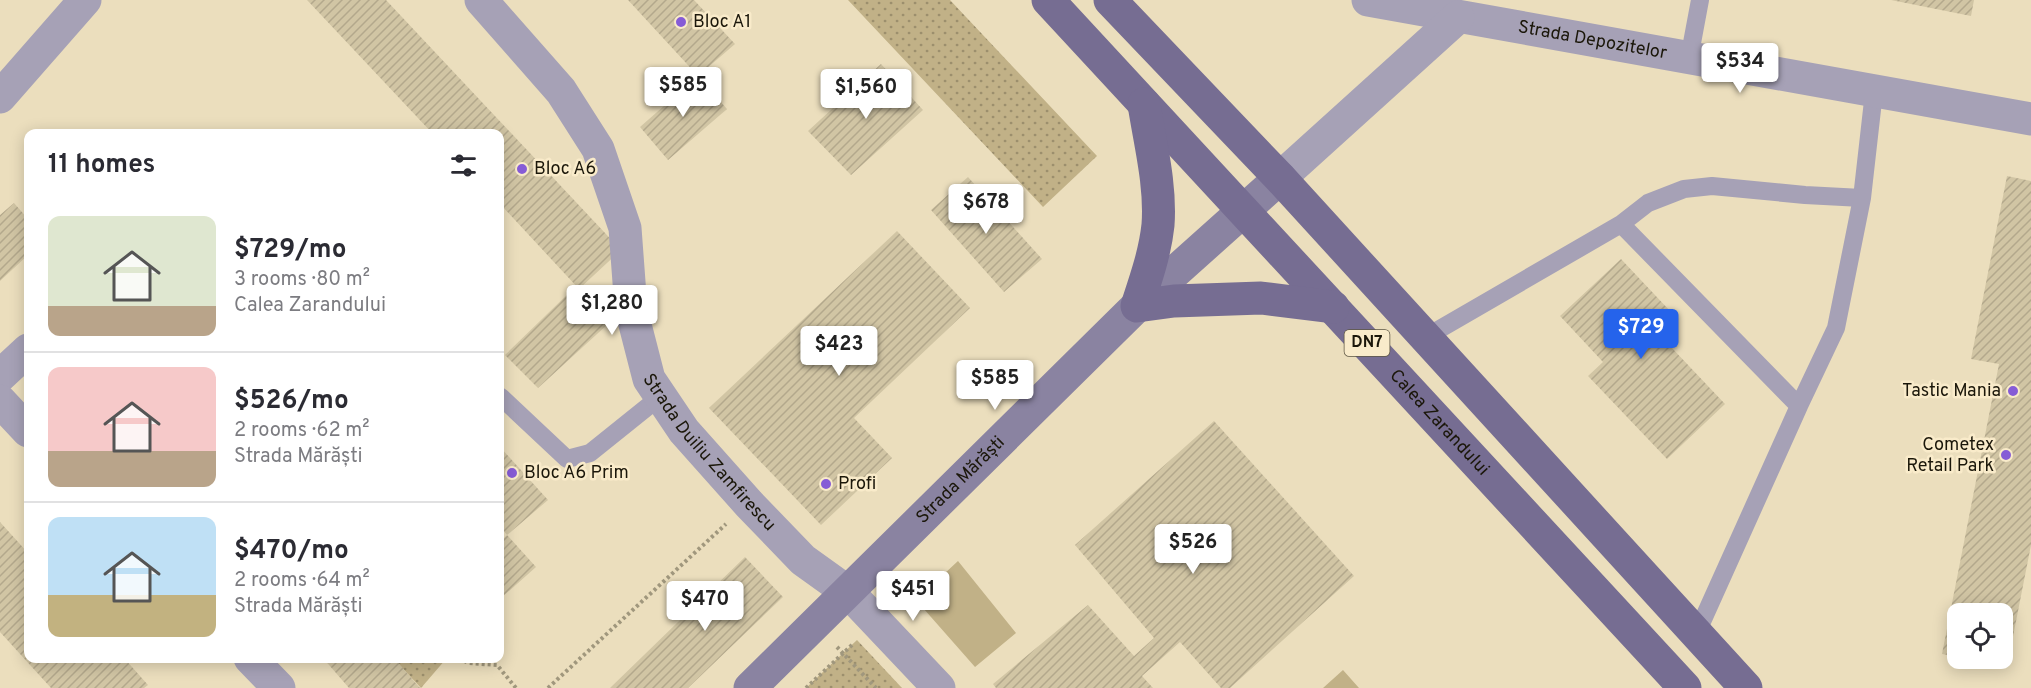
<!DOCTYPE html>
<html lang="en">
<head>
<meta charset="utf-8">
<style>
	:root { --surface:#fff; --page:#f7f7f7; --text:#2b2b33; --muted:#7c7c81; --line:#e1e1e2; --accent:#2563eb }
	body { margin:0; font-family:Overpass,sans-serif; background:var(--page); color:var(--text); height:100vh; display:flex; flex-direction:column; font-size:22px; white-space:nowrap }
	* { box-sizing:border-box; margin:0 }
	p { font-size:20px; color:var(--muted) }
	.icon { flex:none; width:33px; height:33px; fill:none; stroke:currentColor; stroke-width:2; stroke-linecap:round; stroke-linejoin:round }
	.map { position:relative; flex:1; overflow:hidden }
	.sheet { position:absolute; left:24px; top:129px; width:480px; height:534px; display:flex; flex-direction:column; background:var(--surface); border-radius:12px; box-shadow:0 3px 15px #0003 }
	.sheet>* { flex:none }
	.buttons { position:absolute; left:1947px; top:603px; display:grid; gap:12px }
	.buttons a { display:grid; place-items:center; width:66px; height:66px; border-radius:12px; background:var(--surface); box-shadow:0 3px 15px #0003; font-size:30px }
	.price { position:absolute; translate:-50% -51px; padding:0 14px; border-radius:6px; background:#fff; color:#222; font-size:20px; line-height:39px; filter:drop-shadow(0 2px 3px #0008) }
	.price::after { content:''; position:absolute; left:50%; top:36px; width:18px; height:14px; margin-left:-9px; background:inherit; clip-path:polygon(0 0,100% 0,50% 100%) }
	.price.selected { background:var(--accent); color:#fff }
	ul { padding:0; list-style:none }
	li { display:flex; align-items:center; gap:18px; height:150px; padding:0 24px }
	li+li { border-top:2px solid var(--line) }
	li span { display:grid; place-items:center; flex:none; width:168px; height:120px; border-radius:12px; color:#555 }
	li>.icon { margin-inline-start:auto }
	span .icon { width:72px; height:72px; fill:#fffc; stroke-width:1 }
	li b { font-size:26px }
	h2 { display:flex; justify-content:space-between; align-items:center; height:72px; padding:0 24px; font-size:26px }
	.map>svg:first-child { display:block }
	.grass { fill:#c1b187 }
	.park { fill:url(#park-dots) }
	.building { fill:url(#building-hatch) }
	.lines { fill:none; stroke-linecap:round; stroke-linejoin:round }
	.path { stroke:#a0977d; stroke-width:4; stroke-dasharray:3 3; stroke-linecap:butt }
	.service { stroke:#a6a1b6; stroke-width:18 }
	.minor { stroke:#a6a1b6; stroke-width:33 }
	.secondary { stroke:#8a83a1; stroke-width:33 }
	.primary { stroke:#766d92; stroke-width:33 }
	.poi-dot { fill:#865cd6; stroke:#f9ebca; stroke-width:2 }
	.labels { text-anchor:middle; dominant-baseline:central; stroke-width:5; stroke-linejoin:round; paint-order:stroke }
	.shield { fill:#f9ebca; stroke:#5e5744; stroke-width:1.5 }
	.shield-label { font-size:16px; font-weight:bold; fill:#1b170a }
	.poi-label { font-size:18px; fill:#1b170a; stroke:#f9ebca; text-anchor:start }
	.street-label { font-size:18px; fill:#1b170a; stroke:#f9ebca }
</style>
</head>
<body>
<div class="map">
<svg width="2031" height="688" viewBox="0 0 2031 688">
	<defs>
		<pattern id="park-dots" width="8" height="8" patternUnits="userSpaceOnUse" patternTransform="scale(1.5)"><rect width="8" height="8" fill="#c1b187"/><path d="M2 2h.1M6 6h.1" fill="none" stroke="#9c8f6d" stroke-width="1.8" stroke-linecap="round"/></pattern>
		<pattern id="building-hatch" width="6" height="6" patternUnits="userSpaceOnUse" patternTransform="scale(1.5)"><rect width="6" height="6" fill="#d1c5a4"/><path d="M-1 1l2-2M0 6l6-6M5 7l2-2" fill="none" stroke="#b3a88c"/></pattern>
	</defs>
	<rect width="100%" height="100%" fill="#ebdebd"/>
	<!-- grass -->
	<path class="grass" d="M958,561L1016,633L975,667L916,600Z
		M1343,670L1359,688H1323Z"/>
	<!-- park -->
	<path class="park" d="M848,0H950L1097,156L1043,207Z
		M857,640L902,688H806Z
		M394,659H446L421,688Z"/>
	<!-- building -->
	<path class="building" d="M307,0H386L621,250L579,289L500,204V134H433Z
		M628,0H694L735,44L698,76Z
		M1891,0H1974L1971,16Z
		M881,64L923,110L851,175L808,131Z
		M698,76L727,109L668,160L640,127Z
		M2007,176L2031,181V545L2007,667L1970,660L2002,658V614H1958V657L1942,654L1999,364L1971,359Z
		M968,177L1042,259L1004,292L931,210Z
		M14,203L28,219V255L0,281V215Z
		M897,231L970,308L854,418L892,458L821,525L709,408Z
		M1621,259L1671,312L1653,328L1725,404L1667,459L1588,376L1603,362L1560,316Z
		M574,288L608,324L538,388L505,355Z
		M1214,421L1354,576L1230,688H1221L1180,642L1142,676L1153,688H996L993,684L1088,605L1134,656L1154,638L1075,545Z
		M500,447L548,500L507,535L500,526Z
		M0,522L28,553V658H124L148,685L144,688H51L0,632Z
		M507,535L536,567L500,599V542Z
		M745,557L783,597L688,688H610Z
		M323,658H394L420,688H349Z"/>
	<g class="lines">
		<!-- path -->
		<path class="path" d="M837,647L876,688
			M459,658L468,663L497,665L516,688
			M548,688L726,524
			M806,688L853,644"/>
		<!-- service -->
		<path class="service" d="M1689,59L1700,0
			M1621,224L1648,203L1684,189L1712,186L1805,195L1862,198
			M1426,337L1621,224L1799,406L1696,635
			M501,397L567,459L590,453L661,396
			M1799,406L1836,328L1862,198L1874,92"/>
		<!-- minor -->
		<g class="minor">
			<path id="s1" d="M481,0L561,91L598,149L625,228L631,309L649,379L684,431L749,504L803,560L849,593L939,688"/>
			<path id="s2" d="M1368,0L2031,119"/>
			<path d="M0,97L85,0"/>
			<path d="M1280,178L1458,17"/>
			<path d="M0,376L28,350"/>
			<path d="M0,401L28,431"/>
			<path d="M250,658L279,688"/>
		</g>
		<!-- secondary -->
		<path class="secondary" id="s3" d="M750,688L1137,306L1280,178"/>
		<!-- primary -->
		<g class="primary">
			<path id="s4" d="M1048,0L1685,688"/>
			<path d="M1110,0L1280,178L1746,688"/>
			<path d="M1144,104C1150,143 1161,185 1158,225C1155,253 1146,279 1137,306L1174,301L1261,298L1333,307"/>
		</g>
	</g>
	<!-- markers -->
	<g class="poi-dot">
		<circle cx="681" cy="22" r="6"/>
		<circle cx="522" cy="169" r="6"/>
		<circle cx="2013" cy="391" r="6"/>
		<circle cx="2006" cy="455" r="6"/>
		<circle cx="512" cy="473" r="6"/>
		<circle cx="826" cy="484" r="6"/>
	</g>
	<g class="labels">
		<!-- shield labels -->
		<rect class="shield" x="1344.5" y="330" width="45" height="26" rx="4.5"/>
		<g class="shield-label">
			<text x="1367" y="343">DN7</text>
		</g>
		<!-- poi labels -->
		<g class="poi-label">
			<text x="693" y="22">Bloc A1</text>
			<text x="534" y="169">Bloc A6</text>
			<text x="2001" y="391" text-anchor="end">Tastic Mania</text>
			<text x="1994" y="445" text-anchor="end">Cometex<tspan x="1994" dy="21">Retail Park</tspan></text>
			<text x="524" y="473">Bloc A6 Prim</text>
			<text x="838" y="484">Profi</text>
		</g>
		<!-- street labels -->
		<g class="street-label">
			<text stroke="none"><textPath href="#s2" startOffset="228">Strada Depozitelor</textPath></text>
			<text stroke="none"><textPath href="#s4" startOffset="576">Calea Zarandului</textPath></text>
			<text stroke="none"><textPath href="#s1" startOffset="522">Strada Duiliu Zamfirescu</textPath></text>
			<text stroke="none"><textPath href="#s3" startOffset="296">Strada Mărăști</textPath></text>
		</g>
	</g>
</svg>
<div class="buttons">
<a><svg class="icon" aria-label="locate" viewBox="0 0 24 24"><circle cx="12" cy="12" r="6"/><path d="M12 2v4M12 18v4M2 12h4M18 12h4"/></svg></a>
</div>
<b class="price" style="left:1740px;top:94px">$534</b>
<b class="price" style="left:683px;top:118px">$585</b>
<b class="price" style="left:866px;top:120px">$1,560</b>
<b class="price" style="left:986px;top:235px">$678</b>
<b class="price" style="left:612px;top:336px">$1,280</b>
<b class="price selected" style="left:1641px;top:360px">$729</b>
<b class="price" style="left:839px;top:377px">$423</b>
<b class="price" style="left:995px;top:411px">$585</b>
<b class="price" style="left:1193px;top:575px">$526</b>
<b class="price" style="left:913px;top:622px">$451</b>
<b class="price" style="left:705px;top:632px">$470</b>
<section class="sheet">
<h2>11 homes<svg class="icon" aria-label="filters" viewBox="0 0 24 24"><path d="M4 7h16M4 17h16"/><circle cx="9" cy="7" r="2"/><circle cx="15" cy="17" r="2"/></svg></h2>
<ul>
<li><span style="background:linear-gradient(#dfe7d0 75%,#b9a48a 0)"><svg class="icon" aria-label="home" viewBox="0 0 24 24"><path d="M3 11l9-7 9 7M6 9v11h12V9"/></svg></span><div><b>$729/mo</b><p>3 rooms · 80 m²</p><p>Calea Zarandului</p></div></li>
<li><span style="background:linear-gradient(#f6c9c9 70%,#b9a48a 0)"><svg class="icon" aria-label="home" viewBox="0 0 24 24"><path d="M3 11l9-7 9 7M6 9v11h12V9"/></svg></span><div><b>$526/mo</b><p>2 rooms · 62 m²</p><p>Strada Mărăști</p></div></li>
<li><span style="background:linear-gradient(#bfe0f5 65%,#c2b280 0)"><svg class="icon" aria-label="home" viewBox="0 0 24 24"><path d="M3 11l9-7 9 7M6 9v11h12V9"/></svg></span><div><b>$470/mo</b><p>2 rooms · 64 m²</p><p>Strada Mărăști</p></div></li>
</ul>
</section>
</div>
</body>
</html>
